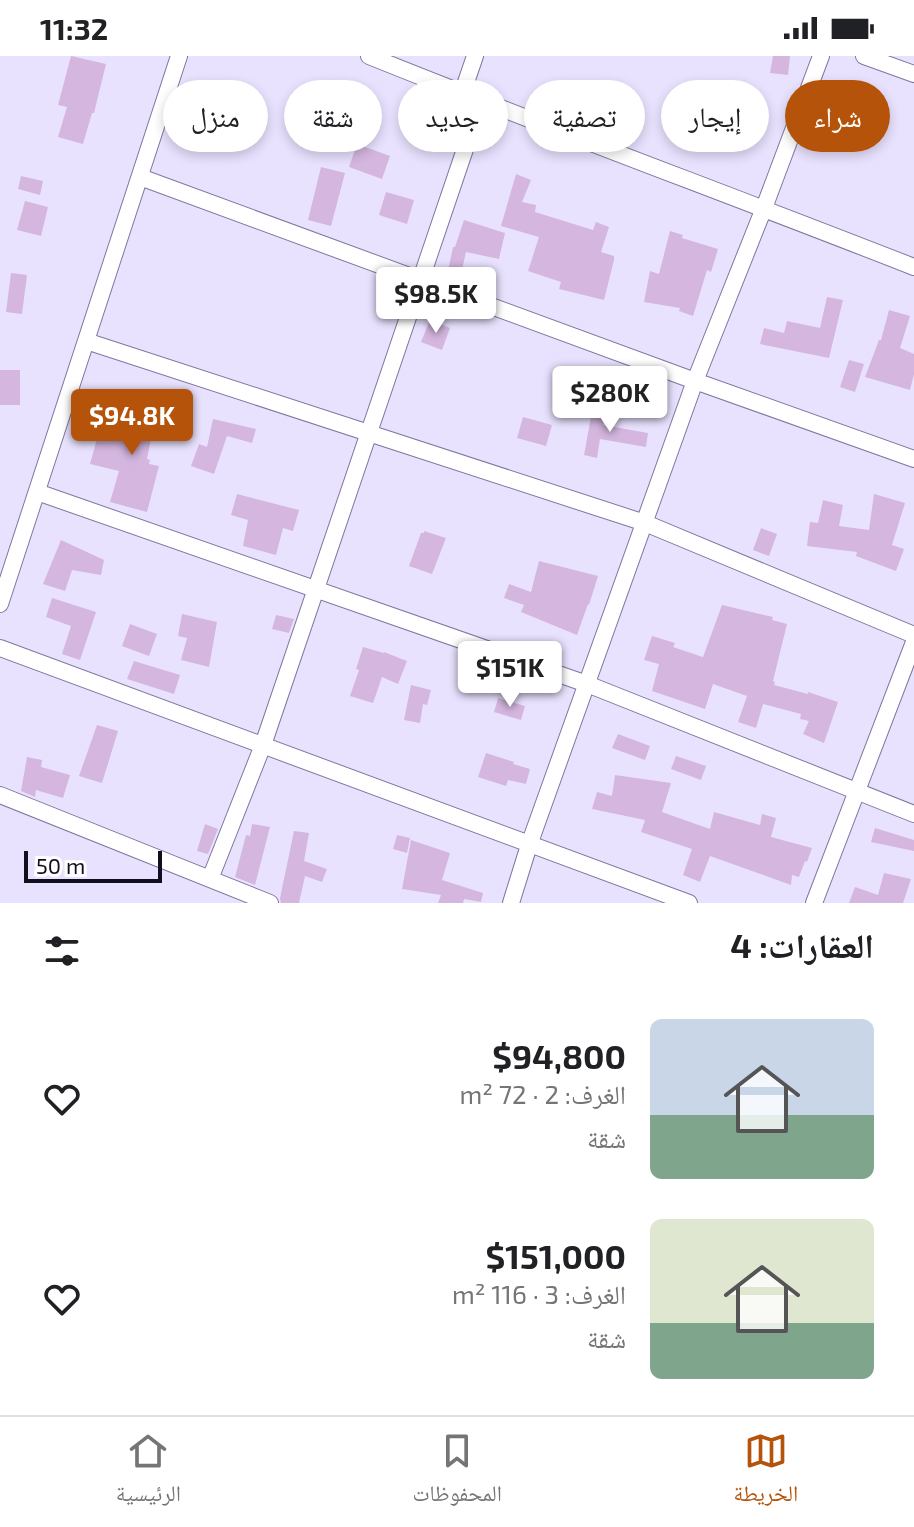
<!DOCTYPE html>
<html lang="ar">
<head>
<meta charset="utf-8">
<style>
	:root { --surface:#fff; --page:#f6f6f6; --text:#202124; --muted:#757577; --line:#e0e0e0; --accent:#b45309 }
	body { margin:0; font-family:"Exo 2","Noto Naskh Arabic",sans-serif; background:var(--page); color:var(--text); direction:rtl; height:100vh; display:flex; flex-direction:column; font-size:30px; white-space:nowrap }
	* { box-sizing:border-box; margin:0 }
	p { font-size:26px; color:var(--muted) }
	.icon { flex:none; width:44px; height:44px; fill:none; stroke:currentColor; stroke-width:2; stroke-linecap:round; stroke-linejoin:round }
	.map { position:relative; height:847px; overflow:hidden; direction:ltr }
	.panel { display:flex; flex-direction:column; background:var(--surface); flex:1 }
	.panel>* { flex:none }
	.guide { position:absolute; left:24px; top:24px; width:866px; height:72px; direction:rtl; display:flex; gap:16px }
	.scale { position:absolute; left:24px; bottom:20px; width:138px; box-sizing:border-box; padding-left:8px; border:4px solid #120e1e; border-top:0; font-size:22px; line-height:28px; white-space:nowrap; color:#120e1e; -webkit-text-stroke:6px #fff; paint-order:stroke }
	.price { position:absolute; translate:-50% -68px; padding:0 18px; border-radius:8px; background:#fff; color:#222; font-size:26px; line-height:52px; filter:drop-shadow(0 2px 4px #0008) }
	.price::after { content:''; position:absolute; left:50%; top:48px; width:24px; height:18px; margin-left:-12px; background:inherit; clip-path:polygon(0 0,100% 0,50% 100%) }
	.price.active { background:var(--accent); color:#fff }
	ul { padding:0; list-style:none }
	li { display:flex; align-items:center; gap:24px; height:200px; padding:0 40px }
	li span { display:grid; place-items:center; flex:none; width:224px; height:160px; border-radius:12px; color:#555 }
	li>.icon { margin-inline-start:auto }
	span .icon { width:96px; height:96px; fill:#fffc; stroke-width:1 }
	li b { font-size:34px }
	h2 { display:flex; justify-content:space-between; align-items:center; height:96px; padding:0 40px; font-size:34px }
	.pill { padding:0 28px; border-radius:36px; background:var(--surface); box-shadow:0 4px 12px #0003; font-size:28px; line-height:72px }
	.pill.active { background:var(--accent); color:#fff }
	.status { display:flex; justify-content:space-between; align-items:center; height:56px; padding:0 40px; background:var(--surface); direction:ltr }
	.status svg { height:22px; fill:currentColor }
	.tab-bar { display:flex; justify-content:space-around; align-items:center; height:112px; border-top:2px solid var(--line); background:var(--surface); font-size:22px; color:var(--muted) }
	.tab-bar a { display:grid; justify-items:center; gap:4px }
	.tab-bar .active { color:var(--accent) }
	.map>svg:first-child { display:block }
	.building { fill:#d4b6df }
	.lines { fill:none; stroke-linecap:round; stroke-linejoin:round }
	.minor-casing { stroke:#8175a0; stroke-width:18 }
	.minor { stroke:#fff; stroke-width:16 }
</style>
</head>
<body>
<div class="status"><b>11:32</b><svg viewBox="0 0 49 12"><path d="M0 12V9h3v3zM5 12V6h3v6zM10 12V3h3v9zM15 12V0h3v12zM26 1h20v11H26zM47 4h2v5h-2z"/></svg></div>
<div class="map">
<svg width="914" height="847" viewBox="0 0 914 847">
	<rect width="100%" height="100%" fill="#e9e2ff"/>
	<!-- building -->
	<path class="building" d="M71,0L106,8L94,57H92L83,88L58,81L67,51L58,49Z
		M773,0H790L788,19L770,17Z
		M357,88L390,100L382,123L349,111Z
		M321,111L345,117L331,170L308,164Z
		M516,118L531,124L522,146L536,149L535,156L593,174L596,166L609,171L601,196L614,200V204L604,244L559,233L561,226L528,215L539,181L501,170Z
		M21,120L43,125L40,139L18,133Z
		M386,136L414,144L407,168L379,159Z
		M25,145L48,151L41,180L17,174Z
		M464,164L505,177L499,203L466,196L461,218L448,215L453,191H455Z
		M670,175L683,179L682,182L718,193L711,216L707,214L693,260L679,255L680,252L644,246L650,215L659,218Z
		M11,217L27,219L22,258L6,256Z
		M827,241L843,244L829,302L760,288L764,272L784,277L787,265L820,272Z
		M889,254L910,260L900,292L914,298V318L910,334L865,321L879,284H881Z
		M430,264L450,272L442,294L421,286Z
		M849,304L864,308L855,336L840,331Z
		M0,314H20V349H0Z
		M149,338L171,346L165,370L154,367L147,403L150,404L149,408L159,410L147,456L110,446L119,415L90,408L101,368L138,378Z
		M593,350L606,353L603,369L648,377L646,391L600,383L597,402L584,399Z
		M523,361L552,369L546,390L517,382Z
		M213,363L256,373L252,387L227,380L214,418L191,410L199,388L207,391Z
		M237,438L299,454L293,475L283,472L276,499L243,490L248,464L231,459Z
		M874,438L905,447L892,489L904,493L896,515L856,500L857,496L807,490L810,466L818,467L823,444L843,449L839,470L869,474Z
		M761,472L777,478L769,500L753,494Z
		M424,475L446,482L432,518L409,510L421,477H424Z
		M61,484L104,504L101,519L72,514L65,535L43,528Z
		M539,505L598,520L589,549L588,548L577,579L521,556L524,549L504,542L509,528L531,536Z
		M52,542L96,556L80,604L62,598L71,570L46,561Z
		M722,549L773,561L772,564L787,568L773,625L775,626L774,629L808,638V636L838,646L824,687L803,678L809,665L800,663L801,658L763,648L756,672L738,666L747,640L713,628L705,653L652,635L659,608L644,604L652,580L675,587L673,591L703,601Z
		M182,558L217,566L209,611L181,604L187,582L178,580Z
		M276,559L294,563L289,577L272,573Z
		M130,568L157,578L149,600L122,590Z
		M363,591L384,597V596L407,605L398,628L382,621L373,647L350,640L359,614L356,613Z
		M134,605L180,619L174,638L127,623Z
		M411,629L431,634L427,649L423,648L420,667L404,664Z
		M498,642L525,650L521,664L494,656Z
		M97,669L118,675L102,727L79,720Z
		M618,678L650,690L645,704L612,692Z
		M486,697L514,706L513,708L530,713L526,728L508,724L506,730L478,721Z
		M676,700L706,710L701,724L671,713Z
		M27,701L42,704L41,711L70,719L63,742L36,734L35,741L21,735Z
		M615,719L671,727L662,756L710,773L714,756L760,769L762,758L776,762L771,781L812,792L807,806L805,805L799,821L792,819L791,829L710,800L700,826L683,819L692,793L641,776L645,764L592,753L597,736L612,740Z
		M205,768L218,773L208,798L197,795Z
		M252,768L270,771L255,829L235,821L246,779L250,780Z
		M875,772L914,784V795L871,786Z
		M294,775L309,777L304,805L327,813L322,826L305,820L299,847H281L280,842Z
		M397,779L410,782L407,797L393,793Z
		M411,784L450,797L442,824L483,837L481,846L464,843L463,847H438L441,839L402,833Z
		M884,817L911,823L903,847H849L855,831L878,839Z"/>
	<g class="lines">
		<!-- minor casing -->
		<g class="minor-casing">
			<path id="minor" d="M369,0C550,73 733,140 914,211
				M864,0L914,18
				M462,38L475,0
				M140,121L695,325L914,403
				M86,285L645,467L914,579
				M37,436L587,628L914,758
				M0,548L179,0
				M0,592L689,847
				M0,739L270,847
				M210,823L263,689L481,46
				M511,847L529,789L695,325L764,152L821,0
				M814,847L914,586"/>
		</g>
		<!-- minor -->
		<use href="#minor" class="minor"/>
	</g>
</svg>
<div class="scale">50 m</div>
<b class="price" style="left:436px;top:279px">$98.5K</b>
<b class="price" style="left:610px;top:378px">$280K</b>
<b class="price active" style="left:132px;top:401px">$94.8K</b>
<b class="price" style="left:510px;top:653px">$151K</b>
<div class="guide">
<a class="pill active">شراء</a>
<a class="pill">إيجار</a>
<a class="pill">تصفية</a>
<a class="pill">جديد</a>
<a class="pill">شقة</a>
<a class="pill">منزل</a>
</div>
</div>
<section class="panel">
<h2>العقارات: 4<svg class="icon" aria-label="filters" viewBox="0 0 24 24"><path d="M4 7h16M4 17h16"/><circle cx="9" cy="7" r="2"/><circle cx="15" cy="17" r="2"/></svg></h2>
<ul>
<li><span style="background:linear-gradient(#c9d6e8 60%,#7fa58c 0)"><svg class="icon" aria-label="home" viewBox="0 0 24 24"><path d="M3 11l9-7 9 7M6 9v11h12V9"/></svg></span><div><b>$94,800</b><p>الغرف: 2 · 72 m²</p><p>شقة</p></div><svg class="icon" aria-label="heart" viewBox="0 0 24 24"><path d="M12 20l-8-8c-3-5 5-10 8-4 3-6 11-1 8 4z"/></svg></li>
<li><span style="background:linear-gradient(#dfe7d0 65%,#7fa58c 0)"><svg class="icon" aria-label="home" viewBox="0 0 24 24"><path d="M3 11l9-7 9 7M6 9v11h12V9"/></svg></span><div><b>$151,000</b><p>الغرف: 3 · 116 m²</p><p>شقة</p></div><svg class="icon" aria-label="heart" viewBox="0 0 24 24"><path d="M12 20l-8-8c-3-5 5-10 8-4 3-6 11-1 8 4z"/></svg></li>
</ul>
</section>
<nav class="tab-bar">
<a class="active"><svg class="icon" aria-label="map" viewBox="0 0 24 24"><path d="M3 6l6-2 6 2 6-2v14l-6 2-6-2-6 2zM9 4v14M15 6v14"/></svg>الخريطة</a>
<a><svg class="icon" aria-label="saved" viewBox="0 0 24 24"><path d="M7 4h10v16l-5-4-5 4z"/></svg>المحفوظات</a>
<a><svg class="icon" aria-label="home" viewBox="0 0 24 24"><path d="M3 11l9-7 9 7M6 9v11h12V9"/></svg>الرئيسية</a>
</nav>
</body>
</html>
